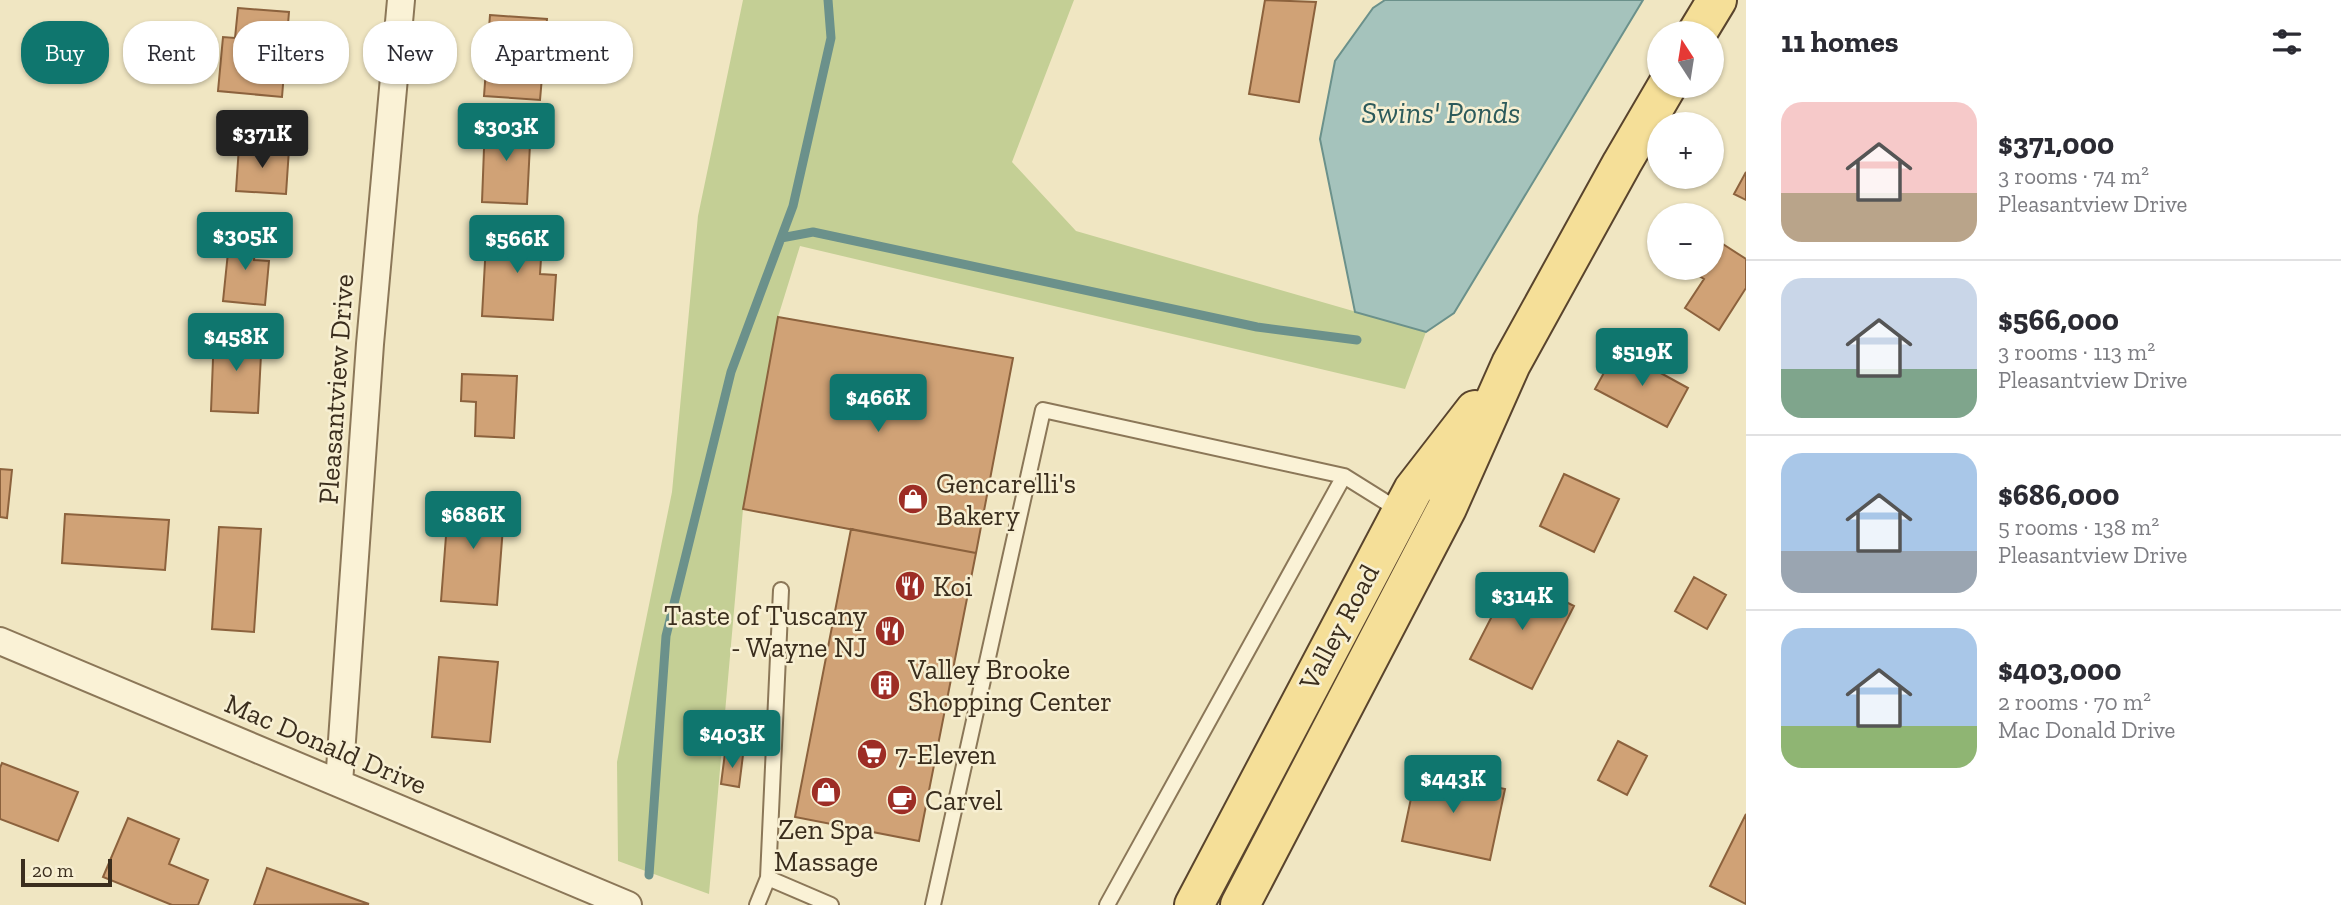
<!DOCTYPE html>
<html lang="en">
<head>
<meta charset="utf-8">
<style>
	:root { --surface:#fff; --page:#f7f7f7; --text:#2b2b33; --muted:#7c7c81; --line:#e1e1e2; --accent:#0f766e }
	body { margin:0; font-family:"Zilla Slab",serif; background:var(--page); color:var(--text); height:100vh; display:flex; flex-direction:column; font-size:26px; white-space:nowrap }
	* { box-sizing:border-box; margin:0 }
	p { font-size:23px; color:var(--muted) }
	.icon { flex:none; width:38px; height:38px; fill:none; stroke:currentColor; stroke-width:2; stroke-linecap:round; stroke-linejoin:round }
	.map { position:relative; flex:1; overflow:hidden }
	.drawer { display:flex; flex-direction:column; background:var(--surface); width:595px }
	.drawer>* { flex:none }
	.top-card { position:absolute; left:21px; top:21px; width:665px; height:63px; display:flex; gap:14px }
	.needle { width:46px; rotate:348deg }
	.fabs { position:absolute; left:1647px; top:21px; display:grid; gap:14px }
	.fabs a { display:grid; place-items:center; width:77px; height:77px; border-radius:50%; background:var(--surface); box-shadow:0 2px 5px #0004; font-size:35px }
	.scale { position:absolute; left:21px; bottom:18px; width:91px; box-sizing:border-box; padding-left:7px; border:4px solid #3a2d1d; border-top:0; font-size:19px; line-height:24px; white-space:nowrap; color:#3a2d1d; -webkit-text-stroke:5px #f7efd2; paint-order:stroke }
	.price { position:absolute; translate:-50% -60px; padding:0 16px; border-radius:7px; background:var(--accent); color:#fff; font-size:23px; line-height:46px; filter:drop-shadow(0 2px 4px #0008) }
	.price::after { content:''; position:absolute; left:50%; top:42px; width:21px; height:16px; margin-left:-10px; background:inherit; clip-path:polygon(0 0,100% 0,50% 100%) }
	.price.selected { background:#222; color:#fff }
	ul { padding:0; list-style:none }
	li { display:flex; align-items:center; gap:21px; height:175px; padding:0 35px }
	li+li { border-top:2px solid var(--line) }
	li span { display:grid; place-items:center; flex:none; width:196px; height:140px; border-radius:21px; color:#555 }
	li>.icon { margin-inline-start:auto }
	span .icon { width:84px; height:84px; fill:#fffc; stroke-width:1 }
	li b { font-size:30px }
	h2 { display:flex; justify-content:space-between; align-items:center; height:84px; padding:0 35px; font-size:30px }
	.pill { padding:0 24px; border-radius:28px; background:var(--surface); box-shadow:0 2px 5px #0004; font-size:24px; line-height:63px }
	.pill.selected { background:var(--accent); color:#fff }
	main { display:flex; flex:1; min-height:0 }
	.map>svg:first-child { display:block }
	.green { fill:#c4cf95 }
	.water { fill:#a5c3bc; stroke:#6b918b; stroke-width:2 }
	.lines { fill:none; stroke-linecap:round; stroke-linejoin:round }
	.stream { stroke:#6b918b; stroke-width:9 }
	.building { fill:#d0a276; stroke:#8c623d; stroke-width:2 }
	.lane-casing { stroke:#8b7758; stroke-width:18 }
	.street-casing { stroke:#8b7758; stroke-width:30 }
	.primary-casing { stroke:#59442d; stroke-width:42 }
	.lane { stroke:#faf2d6; stroke-width:14 }
	.street { stroke:#faf2d6; stroke-width:26 }
	.primary { stroke:#f5df98; stroke-width:38 }
	.labels { text-anchor:middle; dominant-baseline:central; stroke-width:5; stroke-linejoin:round; paint-order:stroke }
	.street-label { font-size:28px; fill:#3a2d1d; stroke:#f7efd2 }
	.poi-label { font-size:28px; fill:#3a2d1d; stroke:#f7efd2; text-anchor:start }
	.water-label { font-size:30px; font-style:italic; fill:#2c5a5b; stroke:#f7efd2 }
</style>
</head>
<body>
<main>
<div class="map">
<svg width="1746" height="905" viewBox="0 0 1746 905">
	<rect width="100%" height="100%" fill="#f0e6c2"/>
	<!-- green -->
	<path class="green" d="M743,0H1074L1012,162L1076,231L1426,332L1405,389L800,246L778,317L743,509L709,894L618,861L617,762L672,492L698,216Z"/>
	<!-- water -->
	<path class="water" d="M1385,0H1643L1454,313L1426,332L1355,312L1320,139L1335,61L1373,8Z"/>
	<g class="lines">
		<!-- stream -->
		<path class="stream" d="M781,238L813,232L1257,327L1357,340
			M649,875L666,636L731,372L793,206L831,38L828,0"/>
	</g>
	<!-- building -->
	<path class="building" d="M1265,0L1316,2L1299,102L1249,94Z
		M238,8L289,12L282,97L218,91L223,37L235,38Z
		M490,15L547,19L540,100L484,96Z
		M485,122L531,124L527,204L482,202Z
		M239,146L289,149L286,194L236,191Z
		M1746,172V200L1734,194Z
		M487,225L543,228L540,274L556,275L553,320L482,316Z
		M230,233L257,236L254,260L269,261L265,305L223,301Z
		M1712,237L1746,259V288L1719,330L1685,308L1704,279L1686,268H1712Z
		M778,317L1013,358L976,553L743,509Z
		M214,333L262,335L258,413L211,411Z
		M1617,349L1688,388L1667,427L1595,389Z
		M462,374L517,376L514,438L475,436L476,402L461,401Z
		M0,469L12,470L7,518L0,517Z
		M1564,474L1619,499L1594,552L1540,526Z
		M449,497L505,501L497,605L441,601Z
		M65,514L169,520L165,570L62,563Z
		M219,527L261,529L254,632L212,629Z
		M851,529L976,553L919,841L795,817Z
		M1513,575L1574,606L1532,689L1470,659Z
		M1694,577L1726,595L1707,629L1675,611Z
		M439,657L498,662L490,742L432,737Z
		M1618,741L1647,756L1627,795L1598,780Z
		M725,753L743,755L739,787L721,784Z
		M2,763L78,792L58,841L0,819V768Z
		M1417,770L1505,789L1490,860L1402,841Z
		M1746,814V904L1710,886Z
		M128,818L179,839L169,864L208,880L198,905H172L103,877Z
		M267,868L369,904L254,905Z"/>
	<g class="lines">
		<!-- lane casing -->
		<g class="lane-casing">
			<path id="lane" d="M768,878L781,590
				M757,905L768,878L831,905
				M933,905L1043,410L1344,476L1400,511
				M1107,905L1344,476"/>
		</g>
		<!-- street casing -->
		<g class="street-casing">
			<path id="street" d="M0,641L628,905
				M339,783L370,344L401,0"/>
		</g>
		<!-- primary casing -->
		<g class="primary-casing">
			<path id="primary" d="M1697,33L1717,0
				M1194,905L1413,490L1475,410
				M1240,905L1447,508L1511,364L1622,163L1667,86"/>
		</g>
		<!-- lane -->
		<use href="#lane" class="lane"/>
		<!-- street -->
		<use href="#street" class="street"/>
		<!-- primary -->
		<use href="#primary" class="primary"/>
	</g>
	<!-- icons -->
	<defs>
		<g id="shop-disc" transform="scale(1.575)"><circle r="9.5" fill="#9d2d25" stroke="#f7efd2"/><path d="M-5-2.5h2.3a2.7 3.5 0 0 1 5.4 0H5L5.5 6h-11ZM-1.5-2.5h3a1.5 2.3 0 0 0-3 0Z" fill="#fff"/></g>
		<g id="restaurant-disc" transform="scale(1.575)"><circle r="9.5" fill="#9d2d25" stroke="#f7efd2"/><path d="M-5-6h1v4h1v-4h1v4h1v-4h1v5L-1.5 .5V6h-2V.5L-5-1ZM5-6V6H3V1.5H1.5Q1.5-4 5-6Z" fill="#fff"/></g>
		<g id="building-disc" transform="scale(1.575)"><circle r="9.5" fill="#9d2d25" stroke="#f7efd2"/><path d="M-4-6H4V6H1V3H-1V6H-4ZM-2.5-4.3h1.7v1.8h-1.7ZM.8-4.3h1.7v1.8H.8ZM-2.5-1h1.7V.8h-1.7ZM.8-1h1.7V.8H.8Z" fill="#fff"/></g>
		<g id="supermarket-disc" transform="scale(1.575)"><circle r="9.5" fill="#9d2d25" stroke="#f7efd2"/><path d="M-6-5.5h2.5l.6 2H6L4.5 2H-2.5L-4.4-4H-6ZM-1.5 3.2a1.3 1.3 0 1 0 .1 0ZM3 3.2a1.3 1.3 0 1 0 .1 0Z" fill="#fff"/></g>
		<g id="cafe-disc" transform="scale(1.575)"><circle r="9.5" fill="#9d2d25" stroke="#f7efd2"/><path d="M-5.5-4.5H6V0H3Q3 3.5 0 3.5H-2.5Q-5.5 3.5-5.5 0ZM3-3.2v2h1.7v-2ZM-6 4.5H4V6H-6Z" fill="#fff"/></g>
	</defs>
	<g fill-rule="evenodd">
		<use href="#shop-disc" x="913" y="499"/>
		<use href="#restaurant-disc" x="910" y="586"/>
		<use href="#restaurant-disc" x="890" y="631"/>
		<use href="#building-disc" x="885" y="685"/>
		<use href="#supermarket-disc" x="872" y="754"/>
		<use href="#shop-disc" x="826" y="792"/>
		<use href="#cafe-disc" x="902" y="800"/>
	</g>
	<g class="labels">
		<!-- street labels -->
		<g class="street-label">
			<text transform="translate(336 389) rotate(-86)">Pleasantview Drive</text>
			<text transform="translate(1339 627) rotate(-62)">Valley Road</text>
			<text transform="translate(326 744) rotate(23)">Mac Donald Drive</text>
		</g>
		<!-- poi labels -->
		<g class="poi-label">
			<text x="936" y="483">Gencarelli's<tspan x="936" dy="32">Bakery</tspan></text>
			<text x="933" y="586">Koi</text>
			<text x="867" y="615" text-anchor="end">Taste of Tuscany<tspan x="867" dy="32">- Wayne NJ</tspan></text>
			<text x="908" y="669">Valley Brooke<tspan x="908" dy="32">Shopping Center</tspan></text>
			<text x="895" y="754">7-Eleven</text>
			<text x="925" y="800">Carvel</text>
			<text x="826" y="829" text-anchor="middle">Zen Spa<tspan x="826" dy="32">Massage</tspan></text>
		</g>
		<!-- water labels -->
		<g class="water-label">
			<text x="1441" y="113">Swins' Ponds</text>
		</g>
	</g>
</svg>
<div class="fabs">
<a><svg class="needle" viewBox="-14 -14 28 28"><path d="M0-13l5 13h-10z" fill="#e53935"/><path d="M0 13l5-13h-10z" fill="#7c7c81"/></svg></a>
<a>+</a>
<a>−</a>
</div>
<div class="scale">20 m</div>
<b class="price" style="left:506px;top:163px">$303K</b>
<b class="price selected" style="left:262px;top:170px">$371K</b>
<b class="price" style="left:245px;top:272px">$305K</b>
<b class="price" style="left:517px;top:275px">$566K</b>
<b class="price" style="left:236px;top:373px">$458K</b>
<b class="price" style="left:1642px;top:388px">$519K</b>
<b class="price" style="left:878px;top:434px">$466K</b>
<b class="price" style="left:473px;top:551px">$686K</b>
<b class="price" style="left:1522px;top:632px">$314K</b>
<b class="price" style="left:732px;top:770px">$403K</b>
<b class="price" style="left:1453px;top:815px">$443K</b>
<div class="top-card">
<a class="pill selected">Buy</a>
<a class="pill">Rent</a>
<a class="pill">Filters</a>
<a class="pill">New</a>
<a class="pill">Apartment</a>
</div>
</div>
<section class="drawer">
<h2>11 homes<svg class="icon" aria-label="filters" viewBox="0 0 24 24"><path d="M4 7h16M4 17h16"/><circle cx="9" cy="7" r="2"/><circle cx="15" cy="17" r="2"/></svg></h2>
<ul>
<li><span style="background:linear-gradient(#f6c9c9 65%,#b9a48a 0)"><svg class="icon" aria-label="home" viewBox="0 0 24 24"><path d="M3 11l9-7 9 7M6 9v11h12V9"/></svg></span><div><b>$371,000</b><p>3 rooms · 74 m²</p><p>Pleasantview Drive</p></div></li>
<li><span style="background:linear-gradient(#c9d6e8 65%,#7fa58c 0)"><svg class="icon" aria-label="home" viewBox="0 0 24 24"><path d="M3 11l9-7 9 7M6 9v11h12V9"/></svg></span><div><b>$566,000</b><p>3 rooms · 113 m²</p><p>Pleasantview Drive</p></div></li>
<li><span style="background:linear-gradient(#a9c7e8 70%,#9aa5b1 0)"><svg class="icon" aria-label="home" viewBox="0 0 24 24"><path d="M3 11l9-7 9 7M6 9v11h12V9"/></svg></span><div><b>$686,000</b><p>5 rooms · 138 m²</p><p>Pleasantview Drive</p></div></li>
<li><span style="background:linear-gradient(#a9c7e8 70%,#8fb573 0)"><svg class="icon" aria-label="home" viewBox="0 0 24 24"><path d="M3 11l9-7 9 7M6 9v11h12V9"/></svg></span><div><b>$403,000</b><p>2 rooms · 70 m²</p><p>Mac Donald Drive</p></div></li>
</ul>
</section>
</main>
</body>
</html>
